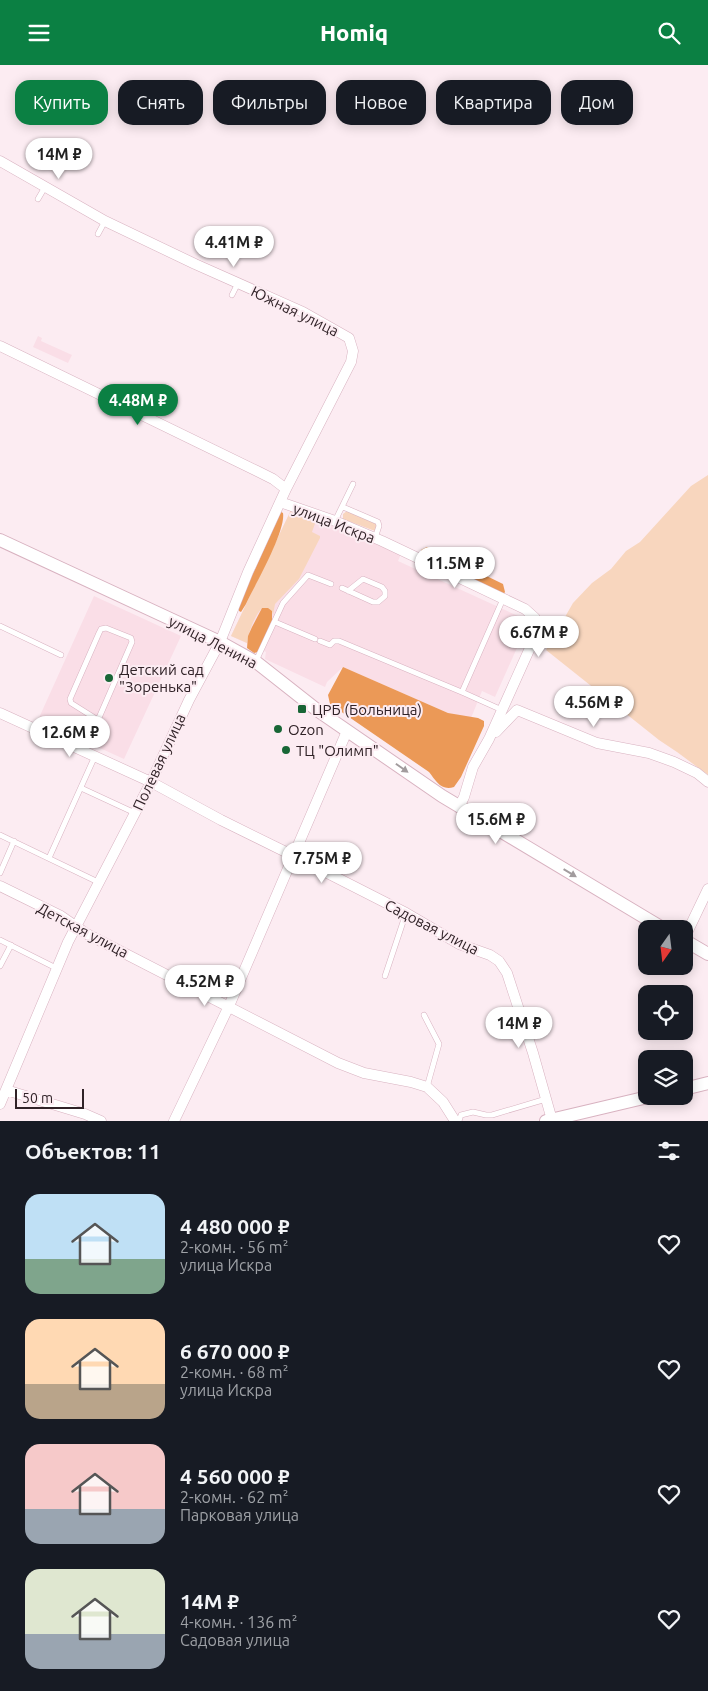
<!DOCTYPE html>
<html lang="ru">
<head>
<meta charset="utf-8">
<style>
	:root { --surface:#171b24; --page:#20242c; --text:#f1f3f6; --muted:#9ea1a6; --accent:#0b8043 }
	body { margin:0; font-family:Ubuntu,sans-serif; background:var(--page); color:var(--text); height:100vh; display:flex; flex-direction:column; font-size:19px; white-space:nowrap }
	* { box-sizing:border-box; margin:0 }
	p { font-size:16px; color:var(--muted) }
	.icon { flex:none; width:28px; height:28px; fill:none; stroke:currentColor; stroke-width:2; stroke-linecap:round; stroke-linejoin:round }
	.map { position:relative; height:1056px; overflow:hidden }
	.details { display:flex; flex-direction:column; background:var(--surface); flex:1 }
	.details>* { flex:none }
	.banner { position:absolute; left:15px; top:15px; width:679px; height:45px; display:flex; gap:10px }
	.needle { width:32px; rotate:194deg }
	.fabs { position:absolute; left:638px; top:855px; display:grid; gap:10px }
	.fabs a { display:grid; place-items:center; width:55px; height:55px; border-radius:10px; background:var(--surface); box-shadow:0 2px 12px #0003; font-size:25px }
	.scale { position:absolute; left:15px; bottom:12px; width:69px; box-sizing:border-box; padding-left:5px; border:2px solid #302227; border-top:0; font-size:14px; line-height:18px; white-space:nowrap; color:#302227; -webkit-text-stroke:4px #fcecf2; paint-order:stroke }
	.price { position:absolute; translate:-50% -42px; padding:0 11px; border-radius:18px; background:#fff; color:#222; font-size:16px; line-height:32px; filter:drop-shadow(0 1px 2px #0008) }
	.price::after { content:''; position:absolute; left:50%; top:30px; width:15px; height:11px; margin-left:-8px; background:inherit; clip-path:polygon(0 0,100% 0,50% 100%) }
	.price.active { background:var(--accent); color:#fff }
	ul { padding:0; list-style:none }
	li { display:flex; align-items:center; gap:15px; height:125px; padding:0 25px }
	li span { display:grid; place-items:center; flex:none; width:140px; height:100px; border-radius:15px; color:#555 }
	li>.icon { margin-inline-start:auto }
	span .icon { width:60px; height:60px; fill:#fffc; stroke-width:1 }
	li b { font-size:21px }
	h2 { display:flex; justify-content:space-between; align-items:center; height:60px; padding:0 25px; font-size:21px }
	.tag { padding:0 18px; border-radius:15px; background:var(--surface); box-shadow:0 2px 12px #0003; font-size:18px; line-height:45px }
	.tag.active { background:var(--accent); color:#fff }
	header { display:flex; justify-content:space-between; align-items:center; height:65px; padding:0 25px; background:var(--accent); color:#fff; font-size:22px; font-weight:800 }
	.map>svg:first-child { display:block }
	.built { fill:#fadee7 }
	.green { fill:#f8d6be }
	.forest { fill:#eb9957 }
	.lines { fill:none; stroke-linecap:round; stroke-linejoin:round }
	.service-casing { stroke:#d8b2c0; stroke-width:6 }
	.minor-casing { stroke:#d8b2c0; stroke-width:11 }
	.tertiary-casing { stroke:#d8b2c0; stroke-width:14 }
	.service { stroke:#fff; stroke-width:5 }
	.minor { stroke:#fff; stroke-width:10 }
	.tertiary { stroke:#fff; stroke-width:12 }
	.oneway { fill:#a29c9e }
	.poi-dot { fill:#186636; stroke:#fcecf2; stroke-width:2 }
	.labels { text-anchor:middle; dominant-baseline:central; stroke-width:4; stroke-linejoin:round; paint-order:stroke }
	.street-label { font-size:15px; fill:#302227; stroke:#fcecf2 }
	.poi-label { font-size:15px; fill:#302227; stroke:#fcecf2; text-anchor:start }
</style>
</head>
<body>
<header><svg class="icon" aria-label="menu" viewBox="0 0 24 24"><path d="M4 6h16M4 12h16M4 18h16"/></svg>Homiq<svg class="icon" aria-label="search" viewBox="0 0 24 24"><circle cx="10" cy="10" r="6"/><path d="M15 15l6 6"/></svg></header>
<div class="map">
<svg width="708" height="1056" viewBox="0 0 708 1056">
	<rect width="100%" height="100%" fill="#fcecf2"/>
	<!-- built -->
	<path class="built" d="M38,271L42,273L41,276L72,290L68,298L33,282Z
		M291,445L317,453L401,489L398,496L529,556L495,632L482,626L471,653L448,648L343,602L327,617L325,622L265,594L266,587L231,571Z
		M94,531L181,571L124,694L38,655Z"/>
	<!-- green -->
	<path class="green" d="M708,410V710L677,687L659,675L546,585L573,538L592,518L611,504L626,486L640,477L691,421Z
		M291,445L317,453L312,467L320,471V473L299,514L275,539L273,550L272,546L262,543C254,552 249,566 247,578L231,571Z
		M347,446L375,458L377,460L375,466L343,454V449Z"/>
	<!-- forest -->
	<path class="forest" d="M281,447L283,448C286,466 255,520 246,539L241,547L239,546V539Z
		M427,482L503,519L505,527L503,530L422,490L421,485Z
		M262,543H268L272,546V556L258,587L254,588L247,583L248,571L252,562Z
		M343,602L448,648L478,653L484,656V661L461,712L454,722C441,726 436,716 429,707L330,639L328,630Z"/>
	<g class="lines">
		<!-- service casing -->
		<g class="service-casing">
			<path id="service" d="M38,134L45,122
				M98,169L105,156
				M232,230L238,218
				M343,442L378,457L379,461L375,473
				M335,456L353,419
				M342,523L373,537H378L385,531V526L382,522L363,514L348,526
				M275,557L315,574
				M0,561L61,590
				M320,576L330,580L334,576H339L464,628L502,645
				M256,596L283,538L308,510L331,519
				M462,627L503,534
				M84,686L88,678L132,577L131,573L106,563L101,564L99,568L70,634L71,638L98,655
				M81,723L135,748
				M0,770L98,817
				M49,793L95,691
				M0,808L14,776
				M0,875L56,903
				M0,901L11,880
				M385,911L406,848
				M424,950L439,979L427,1022
				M459,1056L461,1050L473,1047L486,1050H492L546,1034"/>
		</g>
		<!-- minor casing -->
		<g class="minor-casing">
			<path id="minor" d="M0,96L105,156L195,199L303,247L349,273L353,286L351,297L286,424L248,507L220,577L189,635L151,717L68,877L0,1039
				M0,281L257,406L273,414L286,424
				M280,437L335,456L382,476L525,544L535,553L537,563L534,574L489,674L473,702L464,732L459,742
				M0,648L151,717L221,755L294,791L406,848L459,879L490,890L499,896L507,908L533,988L552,1055
				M496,667L517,645L597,678L649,688L674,697L697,708L708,717
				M0,821L61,851L87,869L338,998L364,1008L411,1017L427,1022L443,1037L455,1056
				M684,874L708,824
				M6,1025L85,1049L101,1056
				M174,1056L229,941L347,666"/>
		</g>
		<!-- tertiary casing -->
		<g class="tertiary-casing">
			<path id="tertiary" d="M0,475L220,577L256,597L317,645L442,731L664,864
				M684,875L708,889
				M684,1024L708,1018
				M546,1056L652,1031"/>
		</g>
		<!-- service -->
		<use href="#service" class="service"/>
		<!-- minor -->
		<use href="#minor" class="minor"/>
		<!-- tertiary -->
		<use href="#tertiary" class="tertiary"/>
	</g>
	<!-- one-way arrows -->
	<defs><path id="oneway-solid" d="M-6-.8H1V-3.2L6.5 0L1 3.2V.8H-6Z" transform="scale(1.25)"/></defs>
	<g class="oneway">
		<use href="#oneway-solid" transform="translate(402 703) rotate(35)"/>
		<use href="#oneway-solid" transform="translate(570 808) rotate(31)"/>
	</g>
	<!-- markers -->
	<g class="poi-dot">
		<circle cx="109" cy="613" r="5"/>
		<rect x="297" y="639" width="10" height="10" rx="2.5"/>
		<circle cx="278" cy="664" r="5"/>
		<circle cx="286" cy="685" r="5"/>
	</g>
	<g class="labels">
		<!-- street labels -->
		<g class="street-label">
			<text transform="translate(295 246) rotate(26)">Южная улица</text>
			<text transform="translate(334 458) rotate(21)">улица Искра</text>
			<text transform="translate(213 577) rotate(27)">улица Ленина</text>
			<text transform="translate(159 697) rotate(-65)">Полевая улица</text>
			<text transform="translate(432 862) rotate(27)">Садовая улица</text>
			<text transform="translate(83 865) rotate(28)">Детская улица</text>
		</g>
		<!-- poi labels -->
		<g class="poi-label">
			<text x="119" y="604">Детский сад<tspan x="119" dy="17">"Зоренька"</tspan></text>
			<text x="312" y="644">ЦРБ (Больница)</text>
			<text x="288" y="664">Ozon</text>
			<text x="296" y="685">ТЦ "Олимп"</text>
		</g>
	</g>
</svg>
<div class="fabs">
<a><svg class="needle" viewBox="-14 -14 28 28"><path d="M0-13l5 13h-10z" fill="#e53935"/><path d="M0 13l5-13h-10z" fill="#9ea1a6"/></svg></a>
<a><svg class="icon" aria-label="locate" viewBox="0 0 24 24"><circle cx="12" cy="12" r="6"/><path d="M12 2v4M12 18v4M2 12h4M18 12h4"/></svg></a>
<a><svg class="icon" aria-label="layers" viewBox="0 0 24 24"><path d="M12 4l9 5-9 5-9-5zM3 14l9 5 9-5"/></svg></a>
</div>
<div class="scale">50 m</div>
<b class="price" style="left:59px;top:115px">14M ₽</b>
<b class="price" style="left:234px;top:203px">4.41M ₽</b>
<b class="price active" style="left:138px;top:361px">4.48M ₽</b>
<b class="price" style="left:455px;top:524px">11.5M ₽</b>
<b class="price" style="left:539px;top:593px">6.67M ₽</b>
<b class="price" style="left:594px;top:663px">4.56M ₽</b>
<b class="price" style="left:70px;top:693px">12.6M ₽</b>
<b class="price" style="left:496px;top:780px">15.6M ₽</b>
<b class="price" style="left:322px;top:819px">7.75M ₽</b>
<b class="price" style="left:205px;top:942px">4.52M ₽</b>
<b class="price" style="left:519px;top:984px">14M ₽</b>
<div class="banner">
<a class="tag active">Купить</a>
<a class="tag">Снять</a>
<a class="tag">Фильтры</a>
<a class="tag">Новое</a>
<a class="tag">Квартира</a>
<a class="tag">Дом</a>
</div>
</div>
<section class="details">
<h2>Объектов: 11<svg class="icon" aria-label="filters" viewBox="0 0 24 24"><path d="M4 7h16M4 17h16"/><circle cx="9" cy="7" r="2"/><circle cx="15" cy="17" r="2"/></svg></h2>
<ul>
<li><span style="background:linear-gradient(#bfe0f5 65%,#7fa58c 0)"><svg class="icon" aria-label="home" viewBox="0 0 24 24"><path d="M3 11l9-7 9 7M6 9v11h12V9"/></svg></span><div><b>4 480 000 ₽</b><p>2-комн. · 56 m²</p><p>улица Искра</p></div><svg class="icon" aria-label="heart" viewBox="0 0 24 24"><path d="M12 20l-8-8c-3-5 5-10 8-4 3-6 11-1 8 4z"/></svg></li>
<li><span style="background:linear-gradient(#ffd9b3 65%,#b9a48a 0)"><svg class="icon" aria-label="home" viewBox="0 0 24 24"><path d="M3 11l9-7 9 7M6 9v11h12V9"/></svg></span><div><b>6 670 000 ₽</b><p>2-комн. · 68 m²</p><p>улица Искра</p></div><svg class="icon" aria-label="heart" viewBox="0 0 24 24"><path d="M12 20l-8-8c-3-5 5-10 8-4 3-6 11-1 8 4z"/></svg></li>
<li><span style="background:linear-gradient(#f6c9c9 65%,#9aa5b1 0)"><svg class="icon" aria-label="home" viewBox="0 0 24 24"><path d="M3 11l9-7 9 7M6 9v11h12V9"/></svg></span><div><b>4 560 000 ₽</b><p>2-комн. · 62 m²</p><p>Парковая улица</p></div><svg class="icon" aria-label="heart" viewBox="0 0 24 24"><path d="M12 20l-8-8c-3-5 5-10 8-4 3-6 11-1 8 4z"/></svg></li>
<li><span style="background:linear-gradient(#dfe7d0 65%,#9aa5b1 0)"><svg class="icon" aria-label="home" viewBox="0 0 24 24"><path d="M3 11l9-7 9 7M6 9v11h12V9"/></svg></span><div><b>14M ₽</b><p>4-комн. · 136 m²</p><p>Садовая улица</p></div><svg class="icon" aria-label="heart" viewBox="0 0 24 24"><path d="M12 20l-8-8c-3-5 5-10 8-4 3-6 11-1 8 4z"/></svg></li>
</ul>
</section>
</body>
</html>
